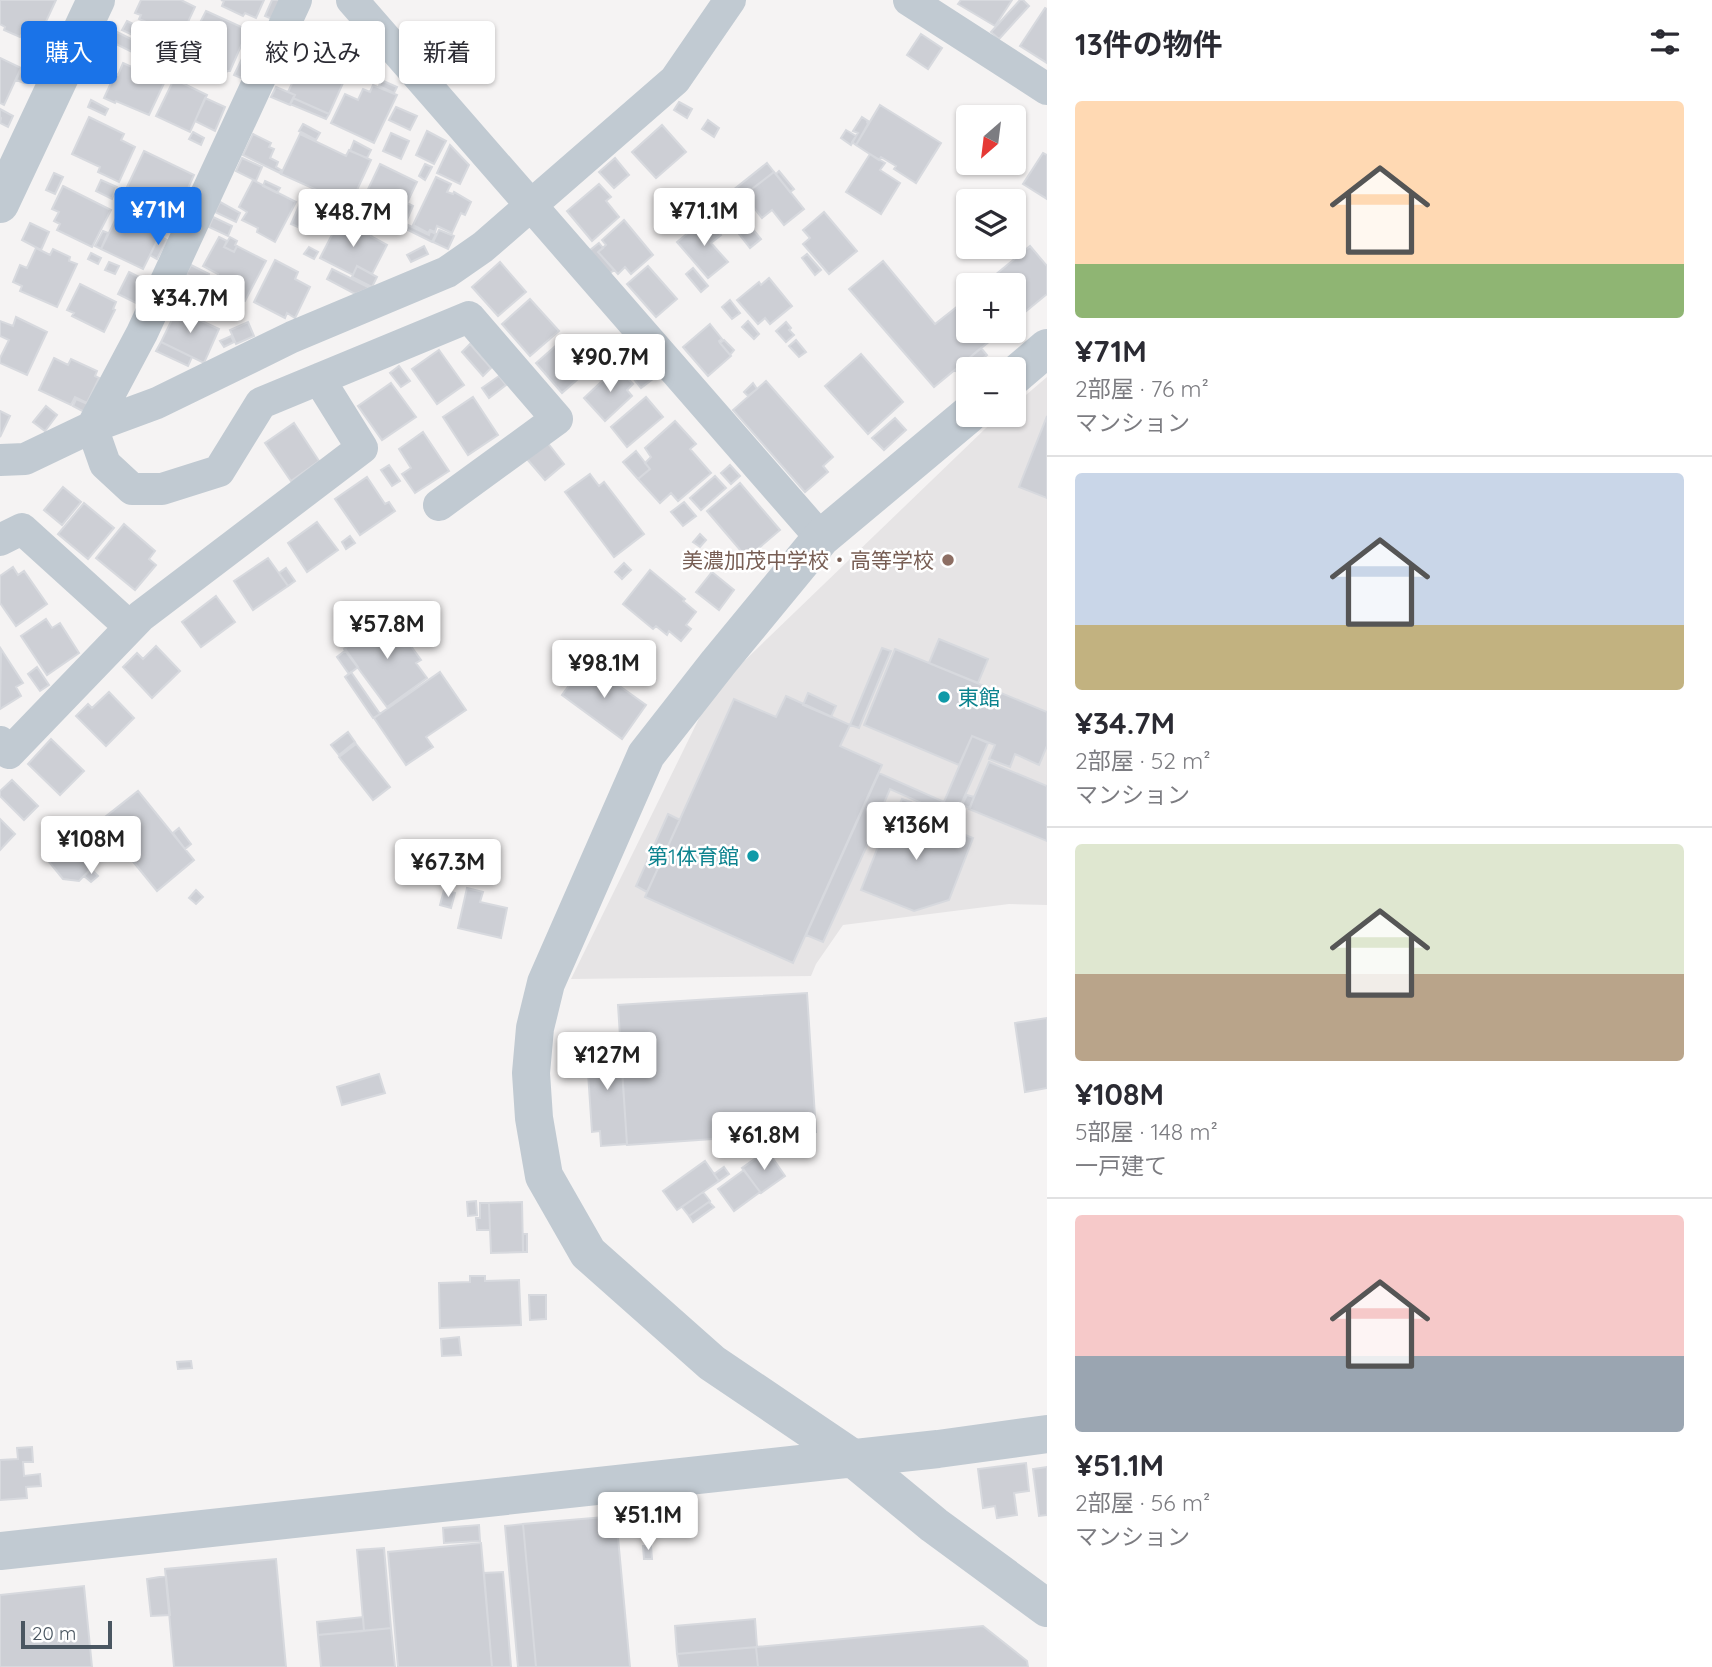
<!DOCTYPE html>
<html lang="ja">
<head>
<meta charset="utf-8">
<style>
	:root { --surface:#fff; --page:#f2f2f3; --text:#2b2b33; --muted:#7c7c81; --line:#e1e1e2; --accent:#1a73e8 }
	body { margin:0; font-family:Quicksand,"Noto Sans JP",sans-serif; background:var(--page); color:var(--text); height:100vh; display:flex; flex-direction:column; font-size:26px; white-space:nowrap }
	* { box-sizing:border-box; margin:0 }
	p { font-size:23px; color:var(--muted) }
	.icon { flex:none; width:38px; height:38px; fill:none; stroke:currentColor; stroke-width:2; stroke-linecap:round; stroke-linejoin:round }
	.map { position:relative; flex:1; overflow:hidden }
	.drawer { display:flex; flex-direction:column; background:var(--surface); width:665px }
	.drawer>* { flex:none }
	.guide { position:absolute; left:21px; top:21px; width:665px; height:63px; display:flex; gap:14px }
	.needle { width:46px; rotate:208deg }
	.buttons { position:absolute; left:956px; top:105px; display:grid; gap:14px }
	.buttons a { display:grid; place-items:center; width:70px; height:70px; border-radius:7px; background:var(--surface); box-shadow:0 2px 5px #0004; font-size:35px }
	.scale { position:absolute; left:21px; bottom:18px; width:91px; box-sizing:border-box; padding-left:7px; border:4px solid #4a5661; border-top:0; font-size:19px; line-height:24px; white-space:nowrap; color:#4a5661; -webkit-text-stroke:5px #fff; paint-order:stroke }
	.price { position:absolute; translate:-50% -60px; padding:0 16px; border-radius:7px; background:#fff; color:#222; font-size:23px; line-height:46px; filter:drop-shadow(0 2px 4px #0008) }
	.price::after { content:''; position:absolute; left:50%; top:42px; width:21px; height:16px; margin-left:-10px; background:inherit; clip-path:polygon(0 0,100% 0,50% 100%) }
	.price.on { background:var(--accent); color:#fff }
	ul { padding:0; list-style:none }
	li { display:grid; align-content:center; gap:14px; height:371px; padding:0 28px }
	li+li { border-top:2px solid var(--line) }
	li span { display:grid; place-items:center; height:217px; border-radius:7px; color:#555 }
	li>.icon { margin-inline-start:auto }
	span .icon { width:126px; height:126px; fill:#fffc; stroke-width:1 }
	li b { font-size:30px }
	h2 { display:flex; justify-content:space-between; align-items:center; height:84px; padding:0 28px; font-size:30px }
	.chip { padding:0 24px; border-radius:7px; background:var(--surface); box-shadow:0 2px 5px #0004; font-size:24px; line-height:63px }
	.chip.on { background:var(--accent); color:#fff }
	main { display:flex; flex:1; min-height:0 }
	.map>svg:first-child { display:block }
	.education { fill:#e6e4e5 }
	.building { fill:#cdcfd5; stroke:#d7d9de; stroke-width:2 }
	.lines { fill:none; stroke-linecap:round; stroke-linejoin:round }
	.minor { stroke:#c1cad2; stroke-width:32 }
	.tertiary { stroke:#c1cad2; stroke-width:38 }
	.education-dot { fill:#8d6e63; stroke:#fff; stroke-width:2.5 }
	.culture-dot { fill:#0f9aa8; stroke:#fff; stroke-width:2.5 }
	.labels { text-anchor:middle; dominant-baseline:central; stroke-width:5; stroke-linejoin:round; paint-order:stroke }
	.education-label { font-size:21px; fill:#785e54; stroke:#fff; text-anchor:end }
	.culture-label { font-size:21px; fill:#0d838f; stroke:#fff; text-anchor:start }
</style>
</head>
<body>
<main>
<div class="map">
<svg width="1047" height="1667" viewBox="0 0 1047 1667">
	<rect width="100%" height="100%" fill="#f5f3f3"/>
	<!-- education -->
	<path class="education" d="M1047,377V905L1009,904L843,925L816,964L811,976L571,979L712,692L986,428L1002,415H1013V406Z"/>
	<!-- building -->
	<path class="building" d="M0,0H56L37,41L22,34L20,37L4,30L5,27L0,24Z
		M141,0H181L195,7L174,52L144,39L151,24L139,19L141,15L135,13Z
		M221,0H264L256,18L245,13L243,16L222,6L224,1Z
		M272,0H281L272,19L265,16Z
		M961,0H1012L995,26L958,4Z
		M1020,0H1023L1029,6L999,39L991,32Z
		M1045,8L1047,9V63L1020,46Z
		M206,11L248,30L230,71H227L225,75L194,60L200,47L190,42Z
		M127,21L143,29L139,38L122,30Z
		M117,32L137,42L132,52L112,42Z
		M921,34L942,48L928,69L907,55Z
		M251,40L258,43L241,78L234,75Z
		M359,47L369,51L359,73L350,69Z
		M306,53L348,72L329,114L293,98L295,95L288,92Z
		M0,58L21,68L4,105L0,103Z
		M26,60L34,63L24,83L16,80Z
		M370,60L381,65L374,80L363,75Z
		M123,63L136,69L138,65L167,77L149,115L116,101L115,103L104,98L115,74L118,75Z
		M174,79L207,95L190,132L156,116Z
		M381,80L397,87L394,93L379,86Z
		M373,85L397,95L374,143L331,123L345,94L358,100L363,89L370,92Z
		M276,87L295,95L290,105L271,97Z
		M205,98L225,107L215,131L195,121Z
		M293,98L329,114L326,119L290,104Z
		M91,100L108,109L105,115L88,107Z
		M679,102L692,109L687,118L674,110Z
		M880,105L941,143L916,183L894,169L896,166L881,157L879,160L856,145Z
		M396,107L417,116L410,130L389,120Z
		M0,109L13,116L8,127L0,123L1,118L0,117Z
		M89,117L124,134L121,140L135,147L119,182L98,172L100,167L72,154Z
		M862,117L868,121L867,122L868,124L856,145L852,142L858,133L853,131Z
		M708,120L719,128L714,137L702,129Z
		M303,124L320,133L316,140L299,131Z
		M662,125L686,152L656,178L632,152Z
		M846,130L856,136L851,145L841,138Z
		M427,131L446,141L434,164L416,155Z
		M193,132L204,138L201,145L189,139Z
		M391,133L409,141L401,159L383,151Z
		M253,134L271,143L269,147L274,149L270,158L278,162L276,167L281,170L280,173L243,155Z
		M300,134L346,156L349,150L371,160L350,205L281,174Z
		M354,141L371,150L367,158L350,151Z
		M450,145L469,165L460,184L437,173Z
		M144,151L194,175L185,195L176,191L169,206L157,200L158,198L140,189L138,192L127,187Z
		M1043,153L1047,155V199L1023,184Z
		M870,154L885,163L880,170L900,183L881,214L846,192Z
		M242,158L262,167L256,181L236,171Z
		M615,158L629,175L614,188L599,172Z
		M767,163L774,172L734,203L727,195Z
		M380,164L417,182L407,203L413,206L405,224L392,218L390,222L370,213L371,209L361,204Z
		M425,164L432,167L425,180L419,176Z
		M779,171L794,189L790,192L776,174Z
		M774,172L804,209L784,225L772,210L762,218L744,195Z
		M54,173L63,177L55,194L46,190Z
		M436,177L451,184L447,192L453,194L454,192L471,202L465,215L461,213L452,233L437,226L435,232L430,230L428,233L413,225Z
		M101,180L117,187L112,199L96,191Z
		M253,180L296,202L275,242L257,232L258,228L242,220L247,212L239,207Z
		M265,181L280,188L277,193L263,186Z
		M599,184L611,197L606,201L619,217L592,241L567,211Z
		M63,186L111,210L92,247L57,230L60,224L54,221L59,212L52,209Z
		M305,192L323,200L309,232L291,224Z
		M220,202L240,213L236,222L215,212Z
		M121,208L163,229L143,269L101,249Z
		M740,211L746,217L739,223L733,217Z
		M824,212L857,251L829,274L803,244L810,238L803,230Z
		M213,217L232,226L228,236L209,227Z
		M706,218L721,235L711,243L728,262L708,278L677,242Z
		M624,220L653,255L631,274L625,267L618,274L598,252L606,245L602,240Z
		M339,221L348,225L351,221L373,232L371,236L387,245L372,274L357,266L353,275L320,258Z
		M746,221L761,239L750,248L736,230Z
		M30,223L49,232L41,250L22,240Z
		M408,225L429,235L430,231L436,234L432,242L406,229Z
		M439,230L454,236L448,249L433,242Z
		M103,231L108,233L101,249L95,246Z
		M159,236L167,240L157,259L150,255Z
		M219,237L227,241L224,247L234,252L237,246L266,261L245,301L213,285L218,274L203,266Z
		M230,237L237,241L235,245L237,246L234,252L224,247Z
		M599,243L603,248L598,252L614,270L609,274L589,251Z
		M424,246L428,254L411,262L407,255Z
		M1030,246L1047,266V294L1013,322V285H983Z
		M309,247L318,252L314,259L304,254Z
		M36,248L50,255L53,249L70,257L69,261L77,264L57,307L20,291L22,286L13,282L20,265L27,268Z
		M91,253L101,258L98,264L88,259Z
		M807,254L821,270L815,275L802,258Z
		M275,260L298,272L295,279L310,287L295,318L287,313L285,318L254,302Z
		M883,261L935,324L968,298V331H1002L934,387L849,289Z
		M109,262L119,266L115,274L105,270Z
		M500,262L526,292L498,316L472,287Z
		M191,265L209,274L205,283L186,274Z
		M357,266L377,277L372,287L352,277Z
		M648,266L677,299L656,317L627,284Z
		M693,268L708,286L701,292L686,274Z
		M332,269L370,288L355,294L327,279Z
		M129,272L149,282L138,304L118,294Z
		M184,278L203,287L199,295L180,286Z
		M769,278L792,306L770,324L765,318L758,324L737,300L759,282L761,285Z
		M80,284L116,302L113,309L115,310L104,332L72,316L74,313L67,310Z
		M530,299L559,331L530,356L502,324Z
		M730,300L740,313L732,319L722,307Z
		M180,303L192,309L189,315L219,329L204,363L161,342Z
		M16,317L47,332L27,375L0,363V358L9,340L0,336V321L13,326Z
		M748,321L759,334L754,339L742,327Z
		M248,322L254,336L236,344L230,330Z
		M786,322L791,328L789,330L794,335L786,342L776,331Z
		M710,324L722,339L719,341L720,343L731,356L708,376L683,347Z
		M231,336L234,342L224,347L220,341Z
		M724,340L734,350L730,355L720,343Z
		M796,340L806,352L799,357L789,346Z
		M161,342L192,357L188,366L156,351Z
		M559,343L571,357L574,354L581,362L578,364L586,372L562,393L536,363Z
		M470,344L491,368L483,376L462,352Z
		M981,348L987,355L961,376L955,370Z
		M439,350L464,385L437,404L412,369Z
		M861,354L903,402L868,434L825,386Z
		M54,358L68,365L71,359L97,371L95,376L99,378L87,403L75,397L71,405L39,390Z
		M399,366L410,381L401,387L390,373Z
		M617,367L633,384L627,390L632,396L605,421L584,398Z
		M646,368L654,378L641,388L633,378Z
		M499,376L506,385L489,398L482,388Z
		M766,381L833,457L823,466L828,472L805,492L733,410Z
		M391,383L416,417L382,440L358,406Z
		M753,383L757,389L748,396L744,392Z
		M473,397L498,435L468,455L443,417Z
		M646,397L663,417L627,447L611,427Z
		M76,399L90,405L86,413L73,406Z
		M46,406L57,415L45,431L33,422Z
		M0,411L10,416L0,437Z
		M1047,416V498L1019,487Z
		M895,418L906,430L884,450L872,438Z
		M675,421L696,444L690,449L711,473L678,501L671,493L660,503L638,479L650,469L645,463L651,457L645,448Z
		M294,423L319,461L291,481L265,443Z
		M423,432L449,471L415,493L402,474L411,468L399,449Z
		M547,442L564,464L545,480L527,459Z
		M636,451L650,469L638,479L623,462Z
		M389,465L400,481L392,486L381,470Z
		M730,465L740,476L731,484L721,473Z
		M590,474L599,486L604,482L644,534L614,557L565,492Z
		M715,476L726,488L701,510L690,498Z
		M367,477L385,504L389,502L395,511L360,535L335,499Z
		M740,483L780,530L747,558L707,511Z
		M63,487L81,502L62,525L44,510Z
		M684,502L696,516L683,526L671,512Z
		M84,503L114,528L88,559L58,534Z
		M317,522L338,550L307,572L288,543Z
		M124,524L155,551L149,559L156,565L135,590L96,558Z
		M700,534L706,540L700,547L693,542Z
		M350,536L355,543L346,549L342,542Z
		M268,558L288,586L253,610L234,581Z
		M624,563L631,570L622,579L615,572Z
		M13,567L18,575L24,571L47,604L16,626L0,603V576Z
		M286,568L295,581L288,586L279,573Z
		M650,570L685,599L683,601L696,612L686,625L691,629L681,641L669,631L667,635L656,626L653,629L623,604Z
		M712,572L734,590L719,610L696,592Z
		M216,596L235,622L201,647L182,622Z
		M389,616L421,660L416,663L427,678L387,707L344,649Z
		M46,619L52,628L60,623L79,653L47,675L21,636Z
		M939,639L988,659L978,683L929,663Z
		M156,646L180,671L152,698L123,667L137,653L143,659Z
		M882,648L891,651L859,728L850,725Z
		M1,649L23,683L16,687L21,696L0,709Z
		M895,649L1047,712V746L1039,765L1015,754L1010,767L989,759L995,745L972,736L959,765L864,725Z
		M346,650L358,667L349,674L337,657Z
		M586,662L646,705L622,739L562,695Z
		M37,667L49,685L40,691L28,674Z
		M351,672L380,714L373,718L345,677Z
		M440,672L466,710L426,737L433,747L406,765L374,718Z
		M109,692L134,718L106,746L76,716L88,704L92,708Z
		M808,693L836,706L831,717L803,705Z
		M786,696L850,725L840,746L882,765L793,963L645,897L734,699L776,717Z
		M348,732L355,742L339,755L331,745Z
		M972,736L988,743L955,818L890,789L884,803L886,804L823,942L806,935L879,773L944,802Z
		M51,739L84,771L60,795L28,764Z
		M356,744L390,787L373,800L339,757Z
		M989,762L1047,786V841L969,809Z
		M12,780L38,806L24,820L0,796V791Z
		M138,791L194,860L157,891L100,821Z
		M967,795L974,797L970,808L962,805Z
		M902,799L911,802L907,811L898,808Z
		M894,806L973,838L949,900L914,911L861,890Z
		M668,814L680,820L647,892L636,886Z
		M0,819L15,834L0,850Z
		M82,826L105,854L79,881L63,879L45,857Z
		M179,828L191,844L185,849L173,833Z
		M91,869L98,876L91,882L84,876Z
		M467,888L483,892L480,902L507,908L501,938L458,928Z
		M196,890L203,897L196,904L189,898Z
		M444,890L455,893L451,908L440,905Z
		M807,993L816,1132L627,1145L618,1005Z
		M1047,1018V1088L1025,1092L1015,1023Z
		M620,1041L627,1144L601,1146L600,1131L592,1132L586,1043Z
		M379,1074L385,1093L342,1105L337,1087Z
		M767,1150L785,1176L761,1193L742,1168Z
		M705,1161L719,1181L677,1210L663,1191Z
		M724,1167L729,1174L719,1181L714,1174Z
		M744,1170L760,1192L734,1211L718,1189Z
		M703,1192L710,1201L689,1216L682,1207Z
		M476,1201L477,1215L468,1216L467,1202Z
		M522,1202L523,1252L491,1253L489,1203Z
		M709,1202L714,1207L693,1222L689,1216Z
		M480,1203H489L490,1230H477L476,1218H480Z
		M523,1234H527V1252H523Z
		M470,1276H485V1281L519,1280L521,1325L440,1328L439,1283L470,1282Z
		M529,1295H546V1319L530,1320Z
		M459,1337L461,1355L442,1356L441,1339Z
		M191,1361L192,1368L178,1369L177,1362Z
		M32,1447L33,1462H23L24,1476L40,1474L41,1486L26,1487L27,1498L0,1500V1460L18,1459L17,1448Z
		M1026,1463L1029,1491L1014,1493L1017,1515L997,1518L995,1506L983,1508L978,1469Z
		M1047,1467V1515L1039,1516L1033,1469Z
		M616,1516L630,1667H536L523,1524Z
		M639,1516H648V1528H639Z
		M523,1524L536,1667H518L505,1526Z
		M479,1525L480,1541L444,1543L443,1528Z
		M481,1543L492,1667H398L388,1552Z
		M643,1546H651L652,1559H644Z
		M384,1548L391,1628L364,1631L357,1550Z
		M276,1559L286,1667H174L165,1569Z
		M503,1572L511,1667H492L484,1573Z
		M166,1576L170,1615L151,1616L147,1579Z
		M84,1586L92,1667H0V1595Z
		M363,1617L364,1631L318,1635L317,1622Z
		M755,1619L757,1647L677,1654L675,1626Z
		M983,1626L1027,1661L1028,1667H758L756,1647Z
		M391,1628L395,1667H321L318,1635Z
		M756,1647L758,1667H679L677,1654Z"/>
	<g class="lines">
		<!-- minor -->
		<path class="minor" d="M296,0L142,333L92,427L105,464L132,489H162L219,471L261,403L469,317L557,419L439,505
			M352,0L821,538
			M909,0L1047,89
			M0,460L25,459L92,427L157,403L292,337L447,272L483,247L675,80L730,0
			M0,540L22,529L130,627
			M0,742L9,753L141,616L362,448L319,379"/>
		<!-- tertiary -->
		<path class="tertiary" d="M0,204L96,0
			M1013,377L1047,348
			M968,415L821,538L718,663L646,755L546,983L535,1028L531,1073L534,1118L544,1176L588,1253L712,1363L854,1459L934,1525L1047,1608
			M0,1551L938,1449L1047,1434"/>
	</g>
	<!-- markers -->
	<circle class="education-dot" cx="948" cy="560" r="7"/>
	<g class="culture-dot">
		<circle cx="944" cy="697" r="7"/>
		<circle cx="753" cy="856" r="7"/>
	</g>
	<g class="labels">
		<!-- education labels -->
		<g class="education-label">
			<text x="934" y="560">美濃加茂中学校・高等学校</text>
		</g>
		<!-- culture labels -->
		<g class="culture-label">
			<text x="958" y="697">東館</text>
			<text x="739" y="856" text-anchor="end">第1体育館</text>
		</g>
	</g>
</svg>
<div class="buttons">
<a><svg class="needle" viewBox="-14 -14 28 28"><path d="M0-13l5 13h-10z" fill="#e53935"/><path d="M0 13l5-13h-10z" fill="#7c7c81"/></svg></a>
<a><svg class="icon" aria-label="layers" viewBox="0 0 24 24"><path d="M12 4l9 5-9 5-9-5zM3 14l9 5 9-5"/></svg></a>
<a>+</a>
<a>−</a>
</div>
<div class="scale">20 m</div>
<b class="price on" style="left:158px;top:247px">¥71M</b>
<b class="price" style="left:704px;top:248px">¥71.1M</b>
<b class="price" style="left:353px;top:249px">¥48.7M</b>
<b class="price" style="left:190px;top:335px">¥34.7M</b>
<b class="price" style="left:610px;top:394px">¥90.7M</b>
<b class="price" style="left:387px;top:661px">¥57.8M</b>
<b class="price" style="left:604px;top:700px">¥98.1M</b>
<b class="price" style="left:916px;top:862px">¥136M</b>
<b class="price" style="left:91px;top:876px">¥108M</b>
<b class="price" style="left:448px;top:899px">¥67.3M</b>
<b class="price" style="left:607px;top:1092px">¥127M</b>
<b class="price" style="left:764px;top:1172px">¥61.8M</b>
<b class="price" style="left:648px;top:1552px">¥51.1M</b>
<div class="guide">
<a class="chip on">購入</a>
<a class="chip">賃貸</a>
<a class="chip">絞り込み</a>
<a class="chip">新着</a>
</div>
</div>
<section class="drawer">
<h2>13件の物件<svg class="icon" aria-label="filters" viewBox="0 0 24 24"><path d="M4 7h16M4 17h16"/><circle cx="9" cy="7" r="2"/><circle cx="15" cy="17" r="2"/></svg></h2>
<ul>
<li><span style="background:linear-gradient(#ffd9b3 75%,#8fb573 0)"><svg class="icon" aria-label="home" viewBox="0 0 24 24"><path d="M3 11l9-7 9 7M6 9v11h12V9"/></svg></span><div><b>¥71M</b><p>2部屋 · 76 m²</p><p>マンション</p></div></li>
<li><span style="background:linear-gradient(#c9d6e8 70%,#c2b280 0)"><svg class="icon" aria-label="home" viewBox="0 0 24 24"><path d="M3 11l9-7 9 7M6 9v11h12V9"/></svg></span><div><b>¥34.7M</b><p>2部屋 · 52 m²</p><p>マンション</p></div></li>
<li><span style="background:linear-gradient(#dfe7d0 60%,#b9a48a 0)"><svg class="icon" aria-label="home" viewBox="0 0 24 24"><path d="M3 11l9-7 9 7M6 9v11h12V9"/></svg></span><div><b>¥108M</b><p>5部屋 · 148 m²</p><p>一戸建て</p></div></li>
<li><span style="background:linear-gradient(#f6c9c9 65%,#9aa5b1 0)"><svg class="icon" aria-label="home" viewBox="0 0 24 24"><path d="M3 11l9-7 9 7M6 9v11h12V9"/></svg></span><div><b>¥51.1M</b><p>2部屋 · 56 m²</p><p>マンション</p></div></li>
</ul>
</section>
</main>
</body>
</html>
